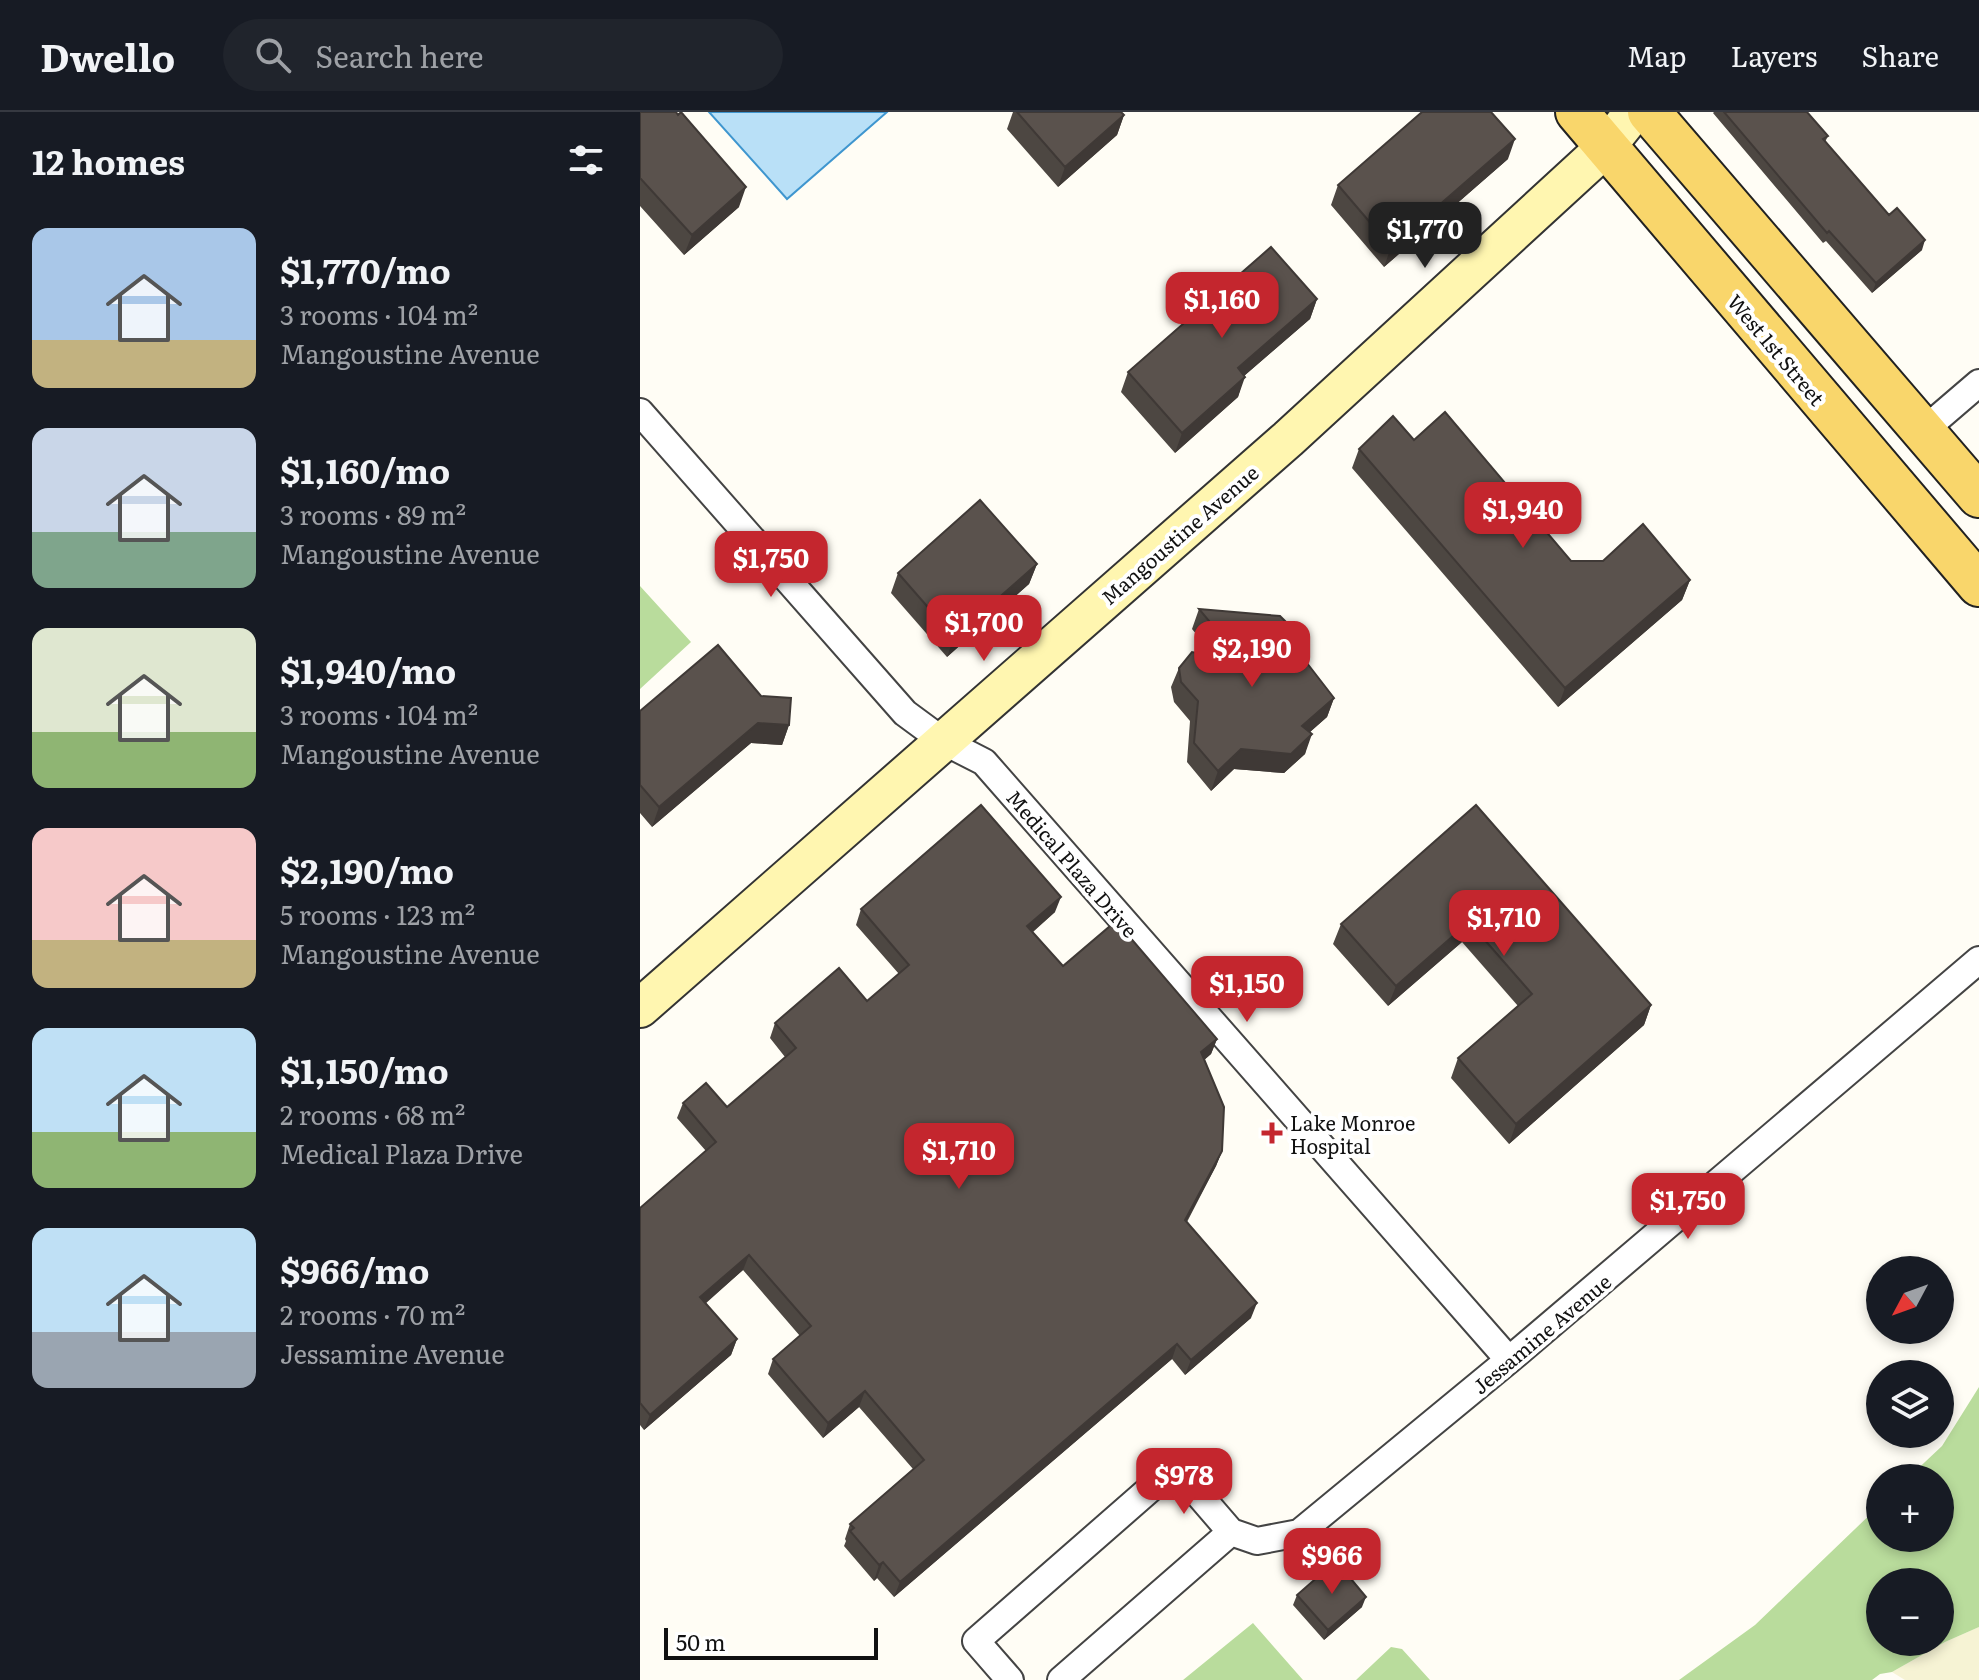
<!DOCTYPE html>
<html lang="en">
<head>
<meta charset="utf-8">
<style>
	:root { --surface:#171b24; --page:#20242c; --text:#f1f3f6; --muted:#9ea1a6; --line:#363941; --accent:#c4262e }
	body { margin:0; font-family:Literata,serif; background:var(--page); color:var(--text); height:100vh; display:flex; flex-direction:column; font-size:30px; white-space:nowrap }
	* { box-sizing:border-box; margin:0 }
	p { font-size:26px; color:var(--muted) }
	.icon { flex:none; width:44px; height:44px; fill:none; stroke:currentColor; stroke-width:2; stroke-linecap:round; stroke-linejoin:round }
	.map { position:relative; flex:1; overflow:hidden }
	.side { display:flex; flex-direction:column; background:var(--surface); width:640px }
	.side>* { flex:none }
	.needle { width:52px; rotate:229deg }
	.buttons { position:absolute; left:1226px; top:1144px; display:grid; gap:16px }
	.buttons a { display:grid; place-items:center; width:88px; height:88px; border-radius:50%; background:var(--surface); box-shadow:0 4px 12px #0003; font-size:40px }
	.scale { position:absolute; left:24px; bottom:20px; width:214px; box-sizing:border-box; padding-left:8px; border:4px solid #111; border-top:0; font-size:22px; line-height:28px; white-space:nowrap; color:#111; -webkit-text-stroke:6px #fff; paint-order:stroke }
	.price { position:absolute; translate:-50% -68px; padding:0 18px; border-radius:16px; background:var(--accent); color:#fff; font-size:26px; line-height:52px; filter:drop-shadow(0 2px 4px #0008) }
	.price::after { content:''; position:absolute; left:50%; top:48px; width:24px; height:18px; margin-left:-12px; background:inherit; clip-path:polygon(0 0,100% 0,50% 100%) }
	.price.on { background:#222; color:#fff }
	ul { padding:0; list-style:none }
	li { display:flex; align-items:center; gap:24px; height:200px; padding:0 32px }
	li span { display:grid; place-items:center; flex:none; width:224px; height:160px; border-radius:16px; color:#555 }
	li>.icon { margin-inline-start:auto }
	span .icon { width:96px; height:96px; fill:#fffc; stroke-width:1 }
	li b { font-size:34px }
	h2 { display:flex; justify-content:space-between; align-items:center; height:96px; padding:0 32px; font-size:34px }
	header { display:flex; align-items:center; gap:48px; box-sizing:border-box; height:112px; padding:0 40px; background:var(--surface); border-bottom:2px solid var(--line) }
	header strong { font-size:38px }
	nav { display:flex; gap:44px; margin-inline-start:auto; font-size:28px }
	.search { width:560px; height:72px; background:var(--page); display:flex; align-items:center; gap:20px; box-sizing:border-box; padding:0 28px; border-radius:44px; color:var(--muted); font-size:30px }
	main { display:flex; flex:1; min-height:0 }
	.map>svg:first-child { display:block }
	.farmland { fill:#f6f3d4 }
	.forest { fill:#b9dc9c; fill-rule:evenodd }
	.water { fill:#b9e0f7; stroke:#3f96cf; stroke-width:2 }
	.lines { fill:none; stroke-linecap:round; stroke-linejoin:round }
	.street-casing { stroke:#444; stroke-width:30 }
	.secondary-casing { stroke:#333; stroke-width:42 }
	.primary-casing { stroke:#222; stroke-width:46 }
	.street { stroke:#fff; stroke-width:26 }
	.secondary { stroke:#fff6b0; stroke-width:38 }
	.primary { stroke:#f9d66b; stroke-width:42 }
	.wall { fill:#4d4742 }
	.shaded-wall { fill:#3f3936 }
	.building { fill:#5a524d; stroke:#3f3936; stroke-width:2 }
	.poi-dot { fill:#c4262e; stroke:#fff; stroke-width:3 }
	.labels { text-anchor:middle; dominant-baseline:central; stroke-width:8; stroke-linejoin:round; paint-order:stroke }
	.street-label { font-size:20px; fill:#111; stroke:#fff }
	.poi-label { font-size:20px; fill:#111; stroke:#fff; text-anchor:start }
</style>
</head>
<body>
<header>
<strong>Dwello</strong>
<div class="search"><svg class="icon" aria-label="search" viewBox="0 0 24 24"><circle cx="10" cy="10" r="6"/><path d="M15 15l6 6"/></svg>Search here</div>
<nav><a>Map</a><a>Layers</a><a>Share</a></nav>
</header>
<main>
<section class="side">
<h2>12 homes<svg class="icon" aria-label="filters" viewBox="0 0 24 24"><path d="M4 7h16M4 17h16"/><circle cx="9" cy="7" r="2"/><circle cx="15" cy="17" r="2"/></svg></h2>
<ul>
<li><span style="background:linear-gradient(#a9c7e8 70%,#c2b280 0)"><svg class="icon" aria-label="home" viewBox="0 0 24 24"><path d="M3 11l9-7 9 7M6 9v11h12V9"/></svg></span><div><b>$1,770/mo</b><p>3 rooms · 104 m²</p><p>Mangoustine Avenue</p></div></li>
<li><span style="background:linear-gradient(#c9d6e8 65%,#7fa58c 0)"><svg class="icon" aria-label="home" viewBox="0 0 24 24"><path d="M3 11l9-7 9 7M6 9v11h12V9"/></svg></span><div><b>$1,160/mo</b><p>3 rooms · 89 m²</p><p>Mangoustine Avenue</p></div></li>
<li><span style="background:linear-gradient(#dfe7d0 65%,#8fb573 0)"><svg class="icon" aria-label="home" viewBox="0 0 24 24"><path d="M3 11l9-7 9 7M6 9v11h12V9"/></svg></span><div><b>$1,940/mo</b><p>3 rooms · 104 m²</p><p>Mangoustine Avenue</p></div></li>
<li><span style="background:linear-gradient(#f6c9c9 70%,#c2b280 0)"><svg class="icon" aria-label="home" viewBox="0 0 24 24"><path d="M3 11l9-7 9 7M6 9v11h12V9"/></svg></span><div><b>$2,190/mo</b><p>5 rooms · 123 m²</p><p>Mangoustine Avenue</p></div></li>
<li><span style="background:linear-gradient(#bfe0f5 65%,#8fb573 0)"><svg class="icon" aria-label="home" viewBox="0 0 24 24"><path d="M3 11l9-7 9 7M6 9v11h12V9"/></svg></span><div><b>$1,150/mo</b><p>2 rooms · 68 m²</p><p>Medical Plaza Drive</p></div></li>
<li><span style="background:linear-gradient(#bfe0f5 65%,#9aa5b1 0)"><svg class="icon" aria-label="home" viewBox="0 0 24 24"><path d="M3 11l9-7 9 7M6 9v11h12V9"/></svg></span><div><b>$966/mo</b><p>2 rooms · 70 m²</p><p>Jessamine Avenue</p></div></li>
</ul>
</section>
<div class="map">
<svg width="1339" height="1568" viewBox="0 0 1339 1568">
	<rect width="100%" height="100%" fill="#fffdf5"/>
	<!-- farmland -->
	<path class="farmland" d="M1339,1515V1568H1265L1252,1560L1305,1530Z"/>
	<!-- forest -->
	<path class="forest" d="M0,474L51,530L0,577Z
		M1339,1275V1515L1305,1530L1252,1560L1240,1562L1232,1568H1039L1115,1513L1240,1393V1426H1300V1366H1268L1302,1334ZM1240,1470H1300V1530H1240Z
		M613,1511L663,1568H543Z
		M751,1535L762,1537L790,1568H716Z"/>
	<!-- water -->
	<path class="water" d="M69,0H247L147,87Z"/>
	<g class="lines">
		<!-- street casing -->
		<g class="street-casing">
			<path id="street" d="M0,300L265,601L303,629L344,650L869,1248
				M1283,319L1339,271
				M370,1568L336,1529L535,1355L591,1420L617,1429L659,1421L869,1248L1339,848
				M421,1568L591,1420"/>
		</g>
		<!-- secondary casing -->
		<g class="secondary-casing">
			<path id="secondary" d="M0,896L648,327L966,35L994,0"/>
		</g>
		<!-- primary casing -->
		<g class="primary-casing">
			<path id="primary" d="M937,0L1339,473
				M1009,0L1339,384"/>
		</g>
		<!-- street -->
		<use href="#street" class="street"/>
		<!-- secondary -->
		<use href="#secondary" class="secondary"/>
		<!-- primary -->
		<use href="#primary" class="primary"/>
	</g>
	<!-- wall -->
	<path class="wall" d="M0,0L99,95L44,143L0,94Z
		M373,0H481L484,3L477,23L418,75L367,17Z
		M1074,0H1167L1188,24L1185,30L1249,103L1282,138L1232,181L1186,129L1183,131L1073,1Z
		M868,47L744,155L691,93L698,73Z
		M677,187L670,207L604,264L598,285L535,341L481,280L488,260Z
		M774,328L931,449L1050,468L1042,488L918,595L712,356L719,337Z
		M397,452L389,472L307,545L251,481L258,461Z
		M559,497L653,533L694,586L687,605L670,620L665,642L644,661L594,657L571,679L547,650L550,609L534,590L531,575L539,556L575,545L552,517Z
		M121,584L149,613L142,633L111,631L12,715L0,701V599Z
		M836,693L1011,893L1004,913L869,1032L811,966L818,946L878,894L822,830L748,894L693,832L701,812Z
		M221,797L415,800L393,820L423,854L577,927L571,942L564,948L582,1039L576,1054L547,1110L611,1206L545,1263L532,1247L254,1485L237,1466L234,1469L204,1434L206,1429L205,1427L210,1412L273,1357L219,1295L183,1326L128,1262L133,1247L160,1224L103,1158L65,1191L97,1227L91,1243L4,1318L0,1313V1096L66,1039L37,1006L43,991L87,995L145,945L130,926L135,911L227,889L259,862L216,813Z
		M657,1483L722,1495L684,1528L653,1493Z"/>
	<!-- shaded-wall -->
	<path class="shaded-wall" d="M484,3L477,23L418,75L425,55Z
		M875,27L868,47L744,155L751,135Z
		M106,75L99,95L44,143L52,123Z
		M1285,128L1282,138L1232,181L1236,171Z
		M677,187L670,207L590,276L598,256Z
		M605,265L598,285L535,341L542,321Z
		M397,452L389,472L307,545L314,525Z
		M1050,468L1042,488L918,595L925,576Z
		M694,586L687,605L654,634L662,614Z
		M118,611L149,613L142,633L111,631L12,715L19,695Z
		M672,622L665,642L644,661L594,657L571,679L578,659L601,637Z
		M421,785L415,800L382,829L387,814Z
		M829,810L822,830L748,894L756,874Z
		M1011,893L1004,913L869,1032L876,1012Z
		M577,927L571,942L556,955L561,940Z
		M582,1039L576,1054L539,1123L545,1108Z
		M109,1143L103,1158L55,1201L60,1185Z
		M617,1191L611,1206L545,1263L551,1248Z
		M97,1227L91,1243L4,1318L10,1303Z
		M537,1232L532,1247L254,1485L260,1470Z
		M225,1279L219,1295L183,1326L188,1311Z
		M243,1450L237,1466L234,1469L239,1453Z
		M726,1485L722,1495L684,1528L688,1518Z"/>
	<!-- building -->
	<path class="building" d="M0,0H36L38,3L41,0L106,75L52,123L0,66Z
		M377,0H481L484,3L425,55Z
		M782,0H851L875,27L751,135L698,73Z
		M1084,0H1167L1188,24L1183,27L1249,103L1257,96L1285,128L1236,171L1189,119L1187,121Z
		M631,135L677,187L598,256L605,265L542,321L488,260Z
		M805,300L931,449H963L1003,412L1050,468L925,576L719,337L753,304L774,328Z
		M340,388L397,452L314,525L258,461Z
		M559,497L640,504L654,518L653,533L694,586L662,614L672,622L651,642L601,637L578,659L554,631L558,589L541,570L539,556L552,540L603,550Z
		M78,533L121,584L151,586L149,613L118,611L19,695L0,673V599Z
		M341,693L421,785L387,814L423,854L476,809L577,927L561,940L584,995L582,1039L545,1108L617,1191L551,1248L537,1232L260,1470L243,1450L239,1453L210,1419L214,1416L210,1412L284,1348L225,1279L188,1311L133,1247L171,1214L109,1143L60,1185L97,1227L10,1303L0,1291V1096L76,1030L43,991L66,971L87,995L156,936L135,911L199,856L227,889L269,853L221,797Z
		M836,693L1011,893L876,1012L818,946L892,882L829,810L756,874L701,812Z
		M696,1449L726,1485L688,1518L657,1483Z"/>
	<!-- markers -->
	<path class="poi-dot" d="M628 1009h8v8h8v8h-8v8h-8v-8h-8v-8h8z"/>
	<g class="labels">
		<!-- street labels -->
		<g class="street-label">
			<text transform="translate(1137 237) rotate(50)">West 1st Street</text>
			<text transform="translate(539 422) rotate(-41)">Mangoustine Avenue</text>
			<text transform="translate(433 751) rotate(49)">Medical Plaza Drive</text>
			<text transform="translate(901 1221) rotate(-40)">Jessamine Avenue</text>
		</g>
		<!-- poi labels -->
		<g class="poi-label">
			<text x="650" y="1010">Lake Monroe<tspan x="650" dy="23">Hospital</tspan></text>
		</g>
	</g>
</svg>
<div class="buttons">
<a><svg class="needle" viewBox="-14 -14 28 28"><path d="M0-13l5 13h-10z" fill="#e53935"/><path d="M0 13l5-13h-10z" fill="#9ea1a6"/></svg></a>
<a><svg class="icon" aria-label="layers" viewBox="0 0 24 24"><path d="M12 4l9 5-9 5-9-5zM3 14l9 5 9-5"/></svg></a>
<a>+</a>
<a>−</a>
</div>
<div class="scale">50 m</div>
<b class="price on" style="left:785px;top:158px">$1,770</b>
<b class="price" style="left:582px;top:228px">$1,160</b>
<b class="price" style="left:883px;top:438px">$1,940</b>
<b class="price" style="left:131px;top:487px">$1,750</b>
<b class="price" style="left:344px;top:551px">$1,700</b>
<b class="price" style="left:612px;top:577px">$2,190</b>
<b class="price" style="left:864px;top:846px">$1,710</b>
<b class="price" style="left:607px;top:912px">$1,150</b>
<b class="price" style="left:319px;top:1079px">$1,710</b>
<b class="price" style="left:1048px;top:1129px">$1,750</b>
<b class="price" style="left:544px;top:1404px">$978</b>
<b class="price" style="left:692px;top:1484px">$966</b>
</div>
</main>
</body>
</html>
